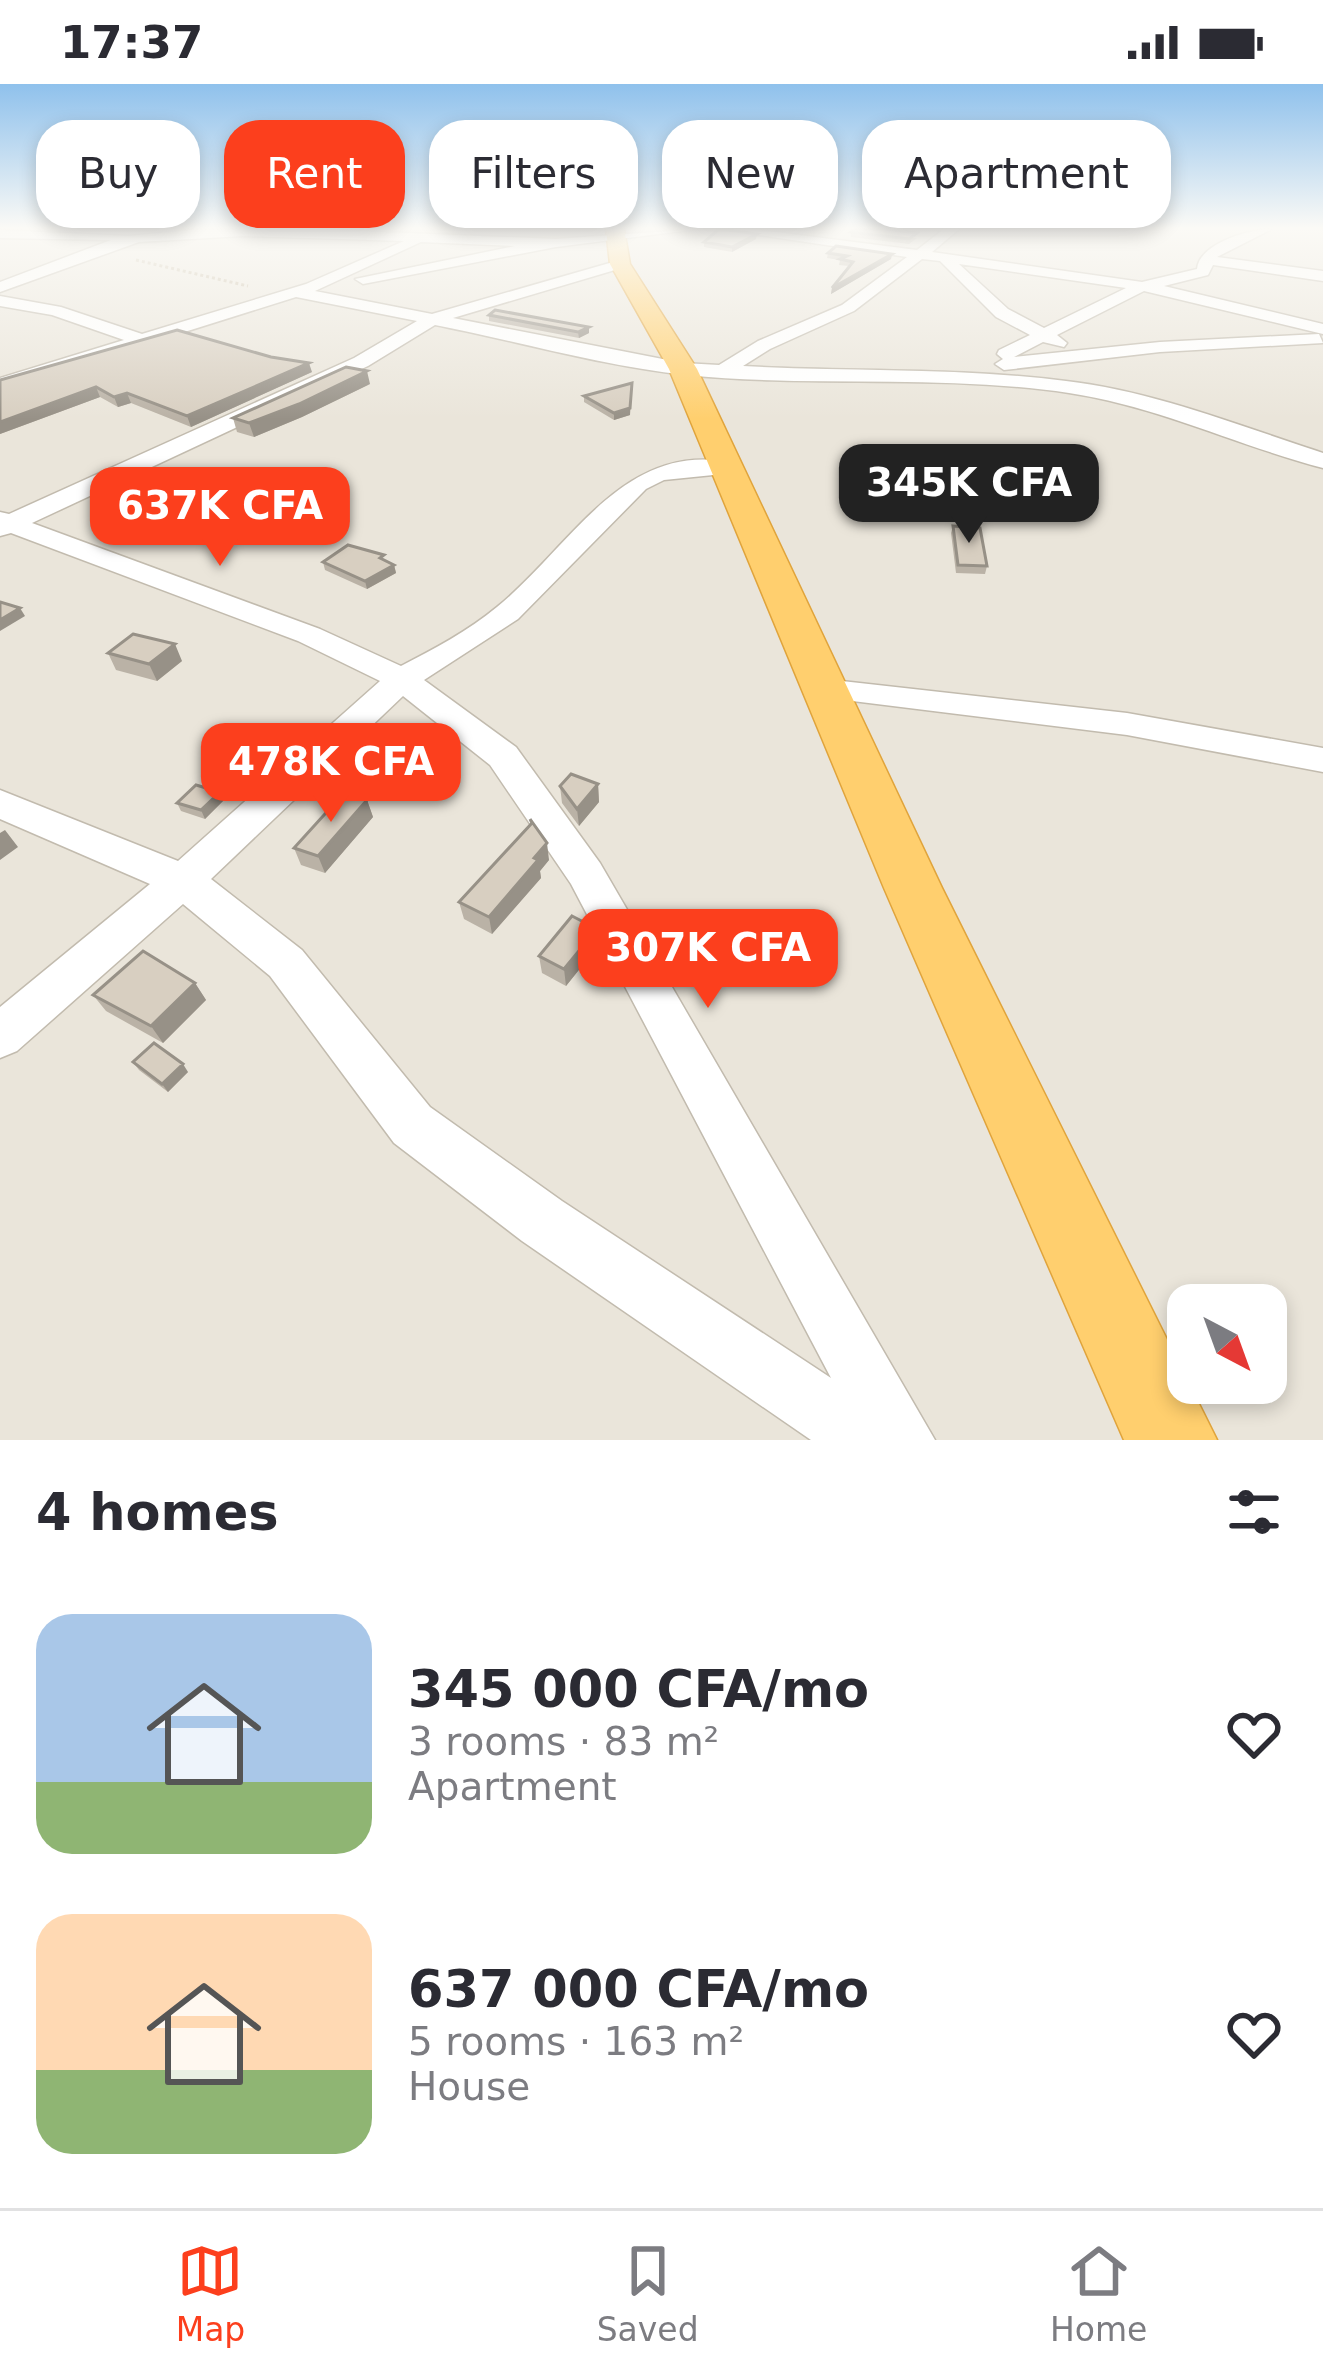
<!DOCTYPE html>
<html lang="en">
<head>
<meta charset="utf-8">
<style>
	:root { --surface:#fff; --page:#f2f2f3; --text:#2b2b33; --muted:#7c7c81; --line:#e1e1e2; --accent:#fc3f1d }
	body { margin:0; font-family:"DejaVu Sans",sans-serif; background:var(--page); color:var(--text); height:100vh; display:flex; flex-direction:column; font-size:45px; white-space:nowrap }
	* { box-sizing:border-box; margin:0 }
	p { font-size:39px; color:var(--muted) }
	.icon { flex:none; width:66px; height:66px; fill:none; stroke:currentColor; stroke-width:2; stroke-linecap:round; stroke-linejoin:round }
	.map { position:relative; height:1356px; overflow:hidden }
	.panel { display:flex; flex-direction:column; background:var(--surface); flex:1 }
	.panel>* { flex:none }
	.hud { position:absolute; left:36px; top:36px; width:1251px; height:108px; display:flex; gap:24px }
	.needle { width:78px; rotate:139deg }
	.tools { position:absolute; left:1167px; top:1200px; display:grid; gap:24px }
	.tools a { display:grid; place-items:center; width:120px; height:120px; border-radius:24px; background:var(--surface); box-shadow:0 6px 18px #0003; font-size:60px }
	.price { position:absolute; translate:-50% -102px; padding:0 27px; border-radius:24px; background:var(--accent); color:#fff; font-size:39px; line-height:78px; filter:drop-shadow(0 3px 6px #0008) }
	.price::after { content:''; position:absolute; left:50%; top:72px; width:36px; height:27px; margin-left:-18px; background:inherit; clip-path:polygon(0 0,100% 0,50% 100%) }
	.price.active { background:#222; color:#fff }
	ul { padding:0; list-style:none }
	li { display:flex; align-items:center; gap:36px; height:300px; padding:0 36px }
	li span { display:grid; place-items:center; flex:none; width:336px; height:240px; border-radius:36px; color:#555 }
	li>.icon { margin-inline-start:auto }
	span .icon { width:144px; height:144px; fill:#fffc; stroke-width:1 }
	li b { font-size:51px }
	h2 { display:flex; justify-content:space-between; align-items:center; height:144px; padding:0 36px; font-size:51px }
	.chip { padding:0 42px; border-radius:36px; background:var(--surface); box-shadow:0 6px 18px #0003; font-size:42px; line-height:108px }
	.chip.active { background:var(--accent); color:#fff }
	.status { display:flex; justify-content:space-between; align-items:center; height:84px; padding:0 60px; background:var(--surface); direction:ltr }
	.status svg { height:33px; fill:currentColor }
	.menu { display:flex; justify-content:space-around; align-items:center; height:168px; border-top:3px solid var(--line); background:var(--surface); font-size:33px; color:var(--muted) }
	.menu a { display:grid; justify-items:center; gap:6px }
	.menu .active { color:var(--accent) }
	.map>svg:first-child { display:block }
	.residential { fill:#eae5da; fill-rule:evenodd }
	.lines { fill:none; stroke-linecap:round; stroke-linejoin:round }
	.minor-casing { stroke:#c2bbae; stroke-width:3 }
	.highway-casing { stroke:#e0a43c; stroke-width:3 }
	.path { stroke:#c4b79f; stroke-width:3; stroke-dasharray:3 3; stroke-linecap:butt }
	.minor { fill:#fff; fill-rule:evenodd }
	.highway { fill:#ffcf6e; fill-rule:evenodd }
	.wall { fill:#bab2a6 }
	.shaded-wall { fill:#979187 }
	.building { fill:#d8cfc1; stroke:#979187; stroke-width:3 }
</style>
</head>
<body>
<div class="status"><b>17:37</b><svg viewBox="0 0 49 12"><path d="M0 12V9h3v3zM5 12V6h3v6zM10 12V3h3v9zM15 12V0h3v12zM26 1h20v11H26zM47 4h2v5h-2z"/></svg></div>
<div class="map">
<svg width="1323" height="1356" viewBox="0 0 1323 1356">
	<rect width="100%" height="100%" fill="#f6f3ec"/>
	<!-- residential -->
	<path class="residential" d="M0,145H1323V1356H0ZM1188,1221H1266V1299H1188Z"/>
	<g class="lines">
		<!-- minor casing -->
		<g class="minor-casing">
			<path id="minor" d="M309,145L556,155L698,145L556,163L363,200L355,195L515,162L421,158L315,207L432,230L620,176L625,183L453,234L683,279L719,281L758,257L842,221L907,173L718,145H753L917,166L944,145H959L932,168L1142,198L1197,185C1199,160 1248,145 1272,145L1217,173L1323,187V197L1213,181L1208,191L1164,202L1323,240V250L1144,207L1057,251L1067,259L1064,263L1043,258L1014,273L1160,258L1319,250L1323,259L1160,268L1004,286L995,280L1003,275L997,270L999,266L1030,251L996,233L940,177L922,175L854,227L770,265L743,282C850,288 959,283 1066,297C1153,307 1240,342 1323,369V384C1238,362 1157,322 1069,309C943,290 813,304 686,291C602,282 517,257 435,241L368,282L32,439L320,545L401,582C434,565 468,547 497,523C570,464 624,355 733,379V389L664,396L646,405L518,535L424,596L516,663L600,779L935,1356H811L522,1157L394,1059L270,892L183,820L17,967L0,974V923L150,800L0,735V706L178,777L380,597L298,557L11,449L0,452V428L9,430L354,274L417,237L296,213L0,306V294L124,256L52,231L0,222V212L61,223L142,250L306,200L404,157L243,152L139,158L0,208V198L111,156L0,154V146L129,152L191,146ZM959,180L1126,204L1044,244L1008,225ZM403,612L490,681L571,800L831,1294L562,1117L430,1023L302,866L211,795Z
				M824,595L1127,629L1323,664V688L1127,651L812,612L808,605Z"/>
		</g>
		<!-- highway casing -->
		<g class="highway-casing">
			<path id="highway" d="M606,145H624L630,180L697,285L942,804L1217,1356H1124L884,804L669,285L610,180Z"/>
		</g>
		<!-- path -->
		<path class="path" d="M136,176L248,202"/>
		<!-- minor -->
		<use href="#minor" class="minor"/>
		<!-- highway -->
		<use href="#highway" class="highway"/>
	</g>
	<!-- wall -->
	<path class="wall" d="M851,148L917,154L909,160L851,153Z
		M756,155L732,168L704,163V158Z
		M828,169L892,170L891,175L831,210L832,204L849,182L839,181L840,176L827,174Z
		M489,231L589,249L579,254L489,237Z
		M312,288L191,343L131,319L118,323L100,313L0,350V296Z
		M370,300L302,333L254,353L237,348L233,334Z
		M584,312L630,331L614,336L584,318Z
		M953,442L987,482L985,490L956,489L951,449Z
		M386,477L394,481L396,489L367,505L325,486L323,478Z
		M108,569L182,577L157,597L116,586Z
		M598,700L599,718L579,742L562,719L560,702Z
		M220,708L224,716L205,735L181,727L177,719Z
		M367,716L373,733L325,789L301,781L294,764Z
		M530,735L549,776L540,787L541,794L492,850L464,835L459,818L531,740Z
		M597,845L598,862L566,902L542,889L539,872Z
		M195,899L206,916L163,959L106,927L93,911Z
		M133,978L188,988L168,1008L139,986Z"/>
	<!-- shaded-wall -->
	<path class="shaded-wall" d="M757,150L756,155L732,168V163Z
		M892,170L891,175L831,210L832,204Z
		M589,243V249L579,254L578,248Z
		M309,279L312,288L191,343L187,332Z
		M367,287L370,300L302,333L254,353L249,339Z
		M632,299L630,331L614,336V329Z
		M96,303L100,313L0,350V338Z
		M127,309L131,319L118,323L114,313Z
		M394,481L396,489L367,505L365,497Z
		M20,524L25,532L0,547V536Z
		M175,560L182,577L157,597L149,580Z
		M598,700L599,718L579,742L577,725Z
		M220,708L224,716L205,735L201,726Z
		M367,716L373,733L325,789L318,772Z
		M5,746L18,763L0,776V749Z
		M547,759L549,776L540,787L541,794L492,850L489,833Z
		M597,845L598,862L566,902L564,885Z
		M195,899L206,916L163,959L151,942Z
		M183,980L188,988L168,1008L162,1000Z"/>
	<!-- building -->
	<path class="building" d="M719,145H721L757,150L732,163L704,158Z
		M855,145H887L917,149L909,155L851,148Z
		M836,162L892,170L832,204L853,178L840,175L847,172L828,169Z
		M495,226L589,243L578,248L489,231Z
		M177,246L271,273L309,279L187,332L127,309L114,313L96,303L0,338V296Z
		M346,283L367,287L299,320L249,339L233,334Z
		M632,299L630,324L614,329L584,312Z
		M953,442L980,444L987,482L958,481Z
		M348,461L384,471L380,474L394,481L365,497L323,478Z
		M0,518L20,524L0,536Z
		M133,550L175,560L149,580L108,569Z
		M571,690L598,700L577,725L560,702Z
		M196,701L220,708L201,726L177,719Z
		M344,709L367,716L318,772L294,764Z
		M530,735L547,759L534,774L538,776L489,833L459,818L532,739Z
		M572,832L597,845L564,885L539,872Z
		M143,867L195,899L151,942L93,911Z
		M154,959L183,980L162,1000L133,978Z"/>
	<!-- sky -->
	<linearGradient id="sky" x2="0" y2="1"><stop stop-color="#8fc1ec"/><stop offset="0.43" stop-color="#fbfaf6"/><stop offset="1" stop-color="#fbfaf6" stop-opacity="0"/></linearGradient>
	<rect width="1323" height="335" fill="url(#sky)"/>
</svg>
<div class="tools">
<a><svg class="needle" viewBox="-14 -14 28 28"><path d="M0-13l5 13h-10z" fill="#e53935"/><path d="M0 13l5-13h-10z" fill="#7c7c81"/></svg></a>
</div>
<b class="price active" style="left:969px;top:462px">345K CFA</b>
<b class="price" style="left:220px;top:485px">637K CFA</b>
<b class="price" style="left:331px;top:741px">478K CFA</b>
<b class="price" style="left:708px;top:927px">307K CFA</b>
<div class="hud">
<a class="chip">Buy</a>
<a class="chip active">Rent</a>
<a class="chip">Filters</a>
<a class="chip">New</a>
<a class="chip">Apartment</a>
</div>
</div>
<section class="panel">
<h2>4 homes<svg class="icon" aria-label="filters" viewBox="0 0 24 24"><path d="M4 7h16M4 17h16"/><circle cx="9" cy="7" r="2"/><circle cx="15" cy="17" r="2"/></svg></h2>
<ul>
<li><span style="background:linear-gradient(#a9c7e8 70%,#8fb573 0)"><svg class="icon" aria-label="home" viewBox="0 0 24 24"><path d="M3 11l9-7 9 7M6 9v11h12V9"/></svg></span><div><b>345 000 CFA/mo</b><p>3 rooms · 83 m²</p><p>Apartment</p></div><svg class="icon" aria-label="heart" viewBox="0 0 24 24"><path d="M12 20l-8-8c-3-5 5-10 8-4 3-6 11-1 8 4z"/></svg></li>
<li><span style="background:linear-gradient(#ffd9b3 65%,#8fb573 0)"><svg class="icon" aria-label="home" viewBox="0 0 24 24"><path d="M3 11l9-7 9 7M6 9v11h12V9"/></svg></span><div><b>637 000 CFA/mo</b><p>5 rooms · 163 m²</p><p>House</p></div><svg class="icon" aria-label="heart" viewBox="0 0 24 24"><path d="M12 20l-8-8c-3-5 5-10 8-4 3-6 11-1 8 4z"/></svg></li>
</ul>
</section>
<nav class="menu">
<a class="active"><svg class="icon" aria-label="map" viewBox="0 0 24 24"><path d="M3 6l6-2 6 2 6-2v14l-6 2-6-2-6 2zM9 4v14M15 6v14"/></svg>Map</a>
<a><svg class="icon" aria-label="saved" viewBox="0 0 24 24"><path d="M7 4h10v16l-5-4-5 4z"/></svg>Saved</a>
<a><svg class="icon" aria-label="home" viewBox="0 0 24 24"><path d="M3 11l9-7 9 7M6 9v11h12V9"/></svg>Home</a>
</nav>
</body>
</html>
